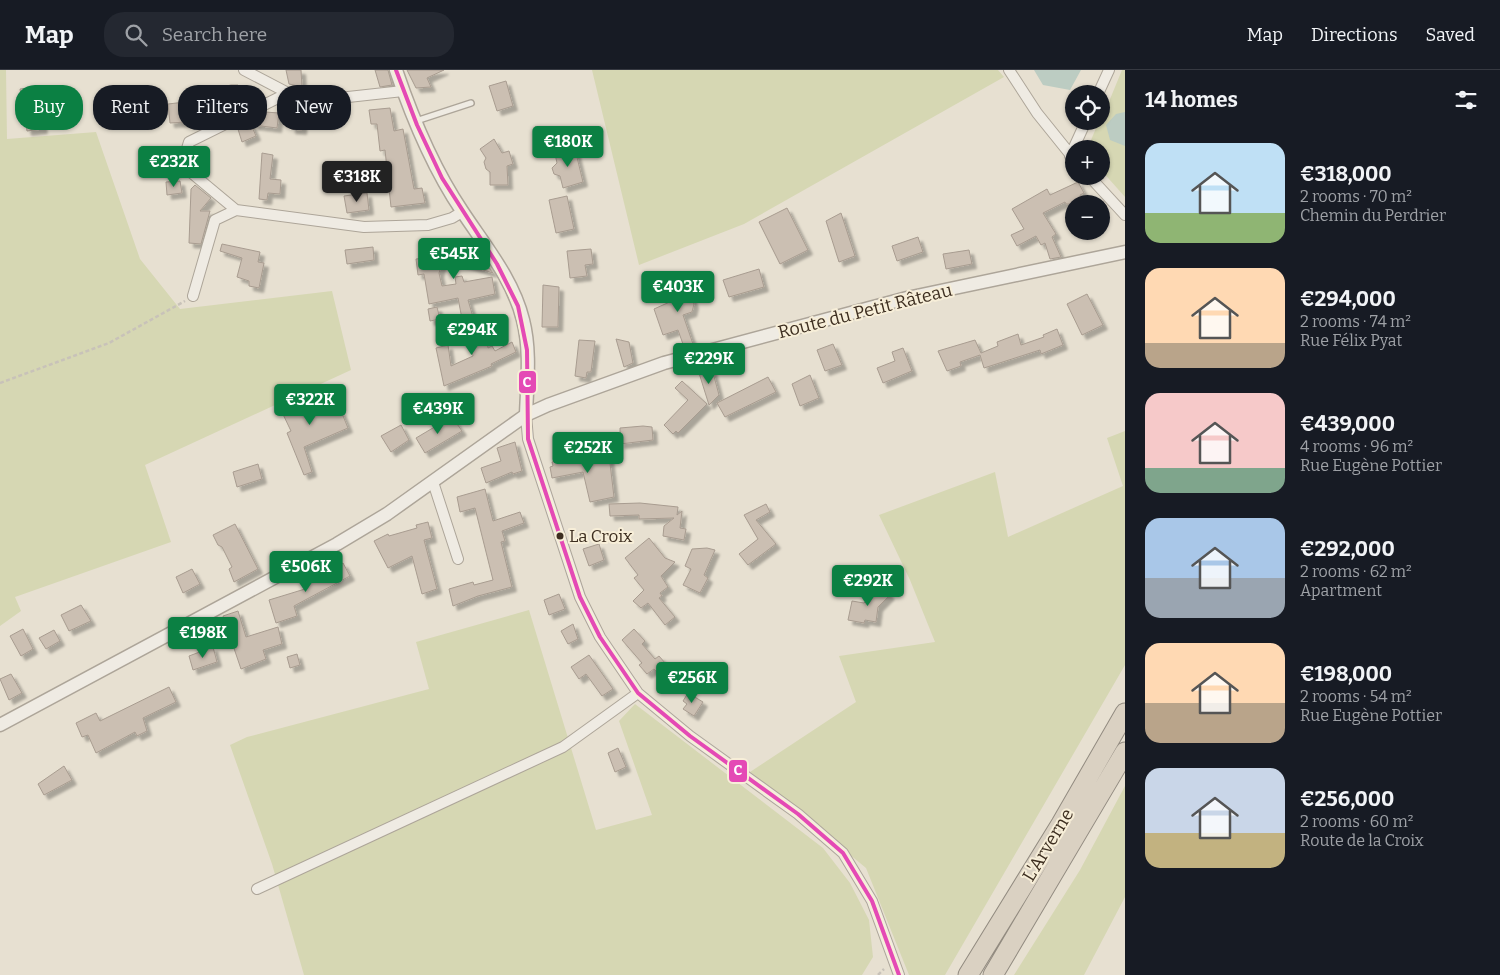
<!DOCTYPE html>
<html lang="en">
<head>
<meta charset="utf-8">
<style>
	:root { --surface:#171b24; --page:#242831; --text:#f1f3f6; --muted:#9ea1a6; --line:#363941; --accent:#0b8043 }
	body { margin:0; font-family:Bitter,serif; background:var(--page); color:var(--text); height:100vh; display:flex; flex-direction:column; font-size:19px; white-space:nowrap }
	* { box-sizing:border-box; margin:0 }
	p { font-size:16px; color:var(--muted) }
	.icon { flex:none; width:28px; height:28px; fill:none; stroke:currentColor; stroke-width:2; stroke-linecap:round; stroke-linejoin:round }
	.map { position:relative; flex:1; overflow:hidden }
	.sheet { display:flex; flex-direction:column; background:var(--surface); width:375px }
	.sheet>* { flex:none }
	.banner { position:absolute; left:15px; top:15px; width:475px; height:45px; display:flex; gap:10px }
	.controls { position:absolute; left:1065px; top:15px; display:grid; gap:10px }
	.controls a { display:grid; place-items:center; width:45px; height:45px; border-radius:50%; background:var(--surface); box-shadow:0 1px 4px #0004; font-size:25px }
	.price { position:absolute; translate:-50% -42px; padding:0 11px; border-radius:5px; background:var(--accent); color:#fff; font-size:16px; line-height:32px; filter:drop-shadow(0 1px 2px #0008) }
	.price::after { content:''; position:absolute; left:50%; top:30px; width:15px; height:11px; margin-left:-8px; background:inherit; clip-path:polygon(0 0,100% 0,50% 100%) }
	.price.on { background:#222; color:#fff }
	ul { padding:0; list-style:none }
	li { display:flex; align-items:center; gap:15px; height:125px; padding:0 20px }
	li span { display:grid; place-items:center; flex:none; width:140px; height:100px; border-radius:15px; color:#555 }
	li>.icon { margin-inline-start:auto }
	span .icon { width:60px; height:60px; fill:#fffc; stroke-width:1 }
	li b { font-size:21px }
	h2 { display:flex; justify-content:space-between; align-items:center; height:60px; padding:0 20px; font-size:21px }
	.pill { padding:0 18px; border-radius:20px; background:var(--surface); box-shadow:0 1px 4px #0004; font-size:18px; line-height:45px }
	.pill.on { background:var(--accent); color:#fff }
	header { display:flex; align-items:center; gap:30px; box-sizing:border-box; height:70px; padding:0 25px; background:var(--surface); border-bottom:1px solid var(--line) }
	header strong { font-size:24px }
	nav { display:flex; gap:28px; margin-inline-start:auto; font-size:18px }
	.search { width:350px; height:45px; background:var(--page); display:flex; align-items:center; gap:12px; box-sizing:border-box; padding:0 18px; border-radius:20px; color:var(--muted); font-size:19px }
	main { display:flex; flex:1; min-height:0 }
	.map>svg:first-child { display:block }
	.green { fill:#d6d7b3 }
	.water { fill:#bcccc2 }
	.building { fill:#cbbfb2; stroke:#a89c90; filter:url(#shadow) }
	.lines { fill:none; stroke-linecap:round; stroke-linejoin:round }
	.service-casing { stroke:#ada599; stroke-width:8 }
	.minor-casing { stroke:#ada599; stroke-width:12 }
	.tertiary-casing { stroke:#ada599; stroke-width:15 }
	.motorway-casing { stroke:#928b80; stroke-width:21 }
	.path { stroke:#c8c2b9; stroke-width:2.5; stroke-dasharray:4 2.5; stroke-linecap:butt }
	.service { stroke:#efebe3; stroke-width:5 }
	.minor { stroke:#efebe3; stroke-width:10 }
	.tertiary { stroke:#efebe3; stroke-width:12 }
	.motorway { stroke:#dad1c2; stroke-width:19 }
	.bus-1-casing { stroke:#f7eed8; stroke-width:8 }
	.bus-1 { stroke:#e44ab5; stroke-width:4 }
	.bus-dot { fill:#3d2e20; stroke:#f7eed8; stroke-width:2 }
	.labels { text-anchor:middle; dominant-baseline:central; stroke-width:4; stroke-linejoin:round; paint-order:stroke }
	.bus-label { font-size:17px; fill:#3d2e20; stroke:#f7eed8; text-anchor:start }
	.street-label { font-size:18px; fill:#3d2e20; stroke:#f7eed8 }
	.line-badge { stroke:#f7eed8; stroke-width:2 }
	.badge-label { font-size:14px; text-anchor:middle; font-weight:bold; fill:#fff }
</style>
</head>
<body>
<header>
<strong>Map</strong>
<div class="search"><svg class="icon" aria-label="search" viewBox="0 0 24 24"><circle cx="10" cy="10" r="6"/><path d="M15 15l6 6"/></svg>Search here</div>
<nav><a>Map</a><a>Directions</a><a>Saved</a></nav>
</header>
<main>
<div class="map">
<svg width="1125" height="905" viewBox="0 0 1125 905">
	<defs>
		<filter id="shadow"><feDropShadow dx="4.5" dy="4.5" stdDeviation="1" flood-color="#0004"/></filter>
	</defs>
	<rect width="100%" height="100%" fill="#e7e0d1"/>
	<!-- green -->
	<path class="green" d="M0,0H6L7,69L96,62L140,189L180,239L332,221L351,300L145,395L171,472L15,527L21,541L0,556Z
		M592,0H998L1004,7L744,154L639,195Z
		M1122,0H1125V127L1101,100V79H1091V70L1099,51H1101Z
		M1125,361V595L945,905H909L866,798L750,702L856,632L839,586L935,572L910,510L879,445L995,402L1008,467L1123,416L1107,368Z
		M529,540L596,760L652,745L619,651L635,634L823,778L850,813L869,850L873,887L862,905H304L272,794L230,675L247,667L429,619L416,572Z
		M1125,716V827L1084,905H1014L1080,800Z"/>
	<!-- water -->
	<path class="water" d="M1034,0H1081L1070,20L1043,15Z
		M1125,42V76L1110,70L1106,55L1116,44Z"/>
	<!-- building -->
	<path class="building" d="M286,0H301L302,17L289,14Z
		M375,0H388L392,15L380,17Z
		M407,0H444L427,8L431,17L416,18Z
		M506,11L513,36L497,41L489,16Z
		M231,15H238L241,25L221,30L218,18Z
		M36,17L43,59L27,61L20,19Z
		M185,32L186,52L170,53L168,34Z
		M390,38L394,61L403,59L414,119L422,118L425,133L391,137L385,80L380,81L377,54H371L369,40Z
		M265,42L279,43L277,58L253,55L254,47Z
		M291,45L303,46L302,60L291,59Z
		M250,52L256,66L242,72L237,56Z
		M494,69L502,83L509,81L513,94L507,96L508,115H490V102L486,99L484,92L486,88L480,79Z
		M575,79L583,112L563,118L560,106L554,104L552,98L557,93L555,84Z
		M262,83L273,85L270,109L281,110L280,124L268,123L267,130L259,129Z
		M180,111L182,123L167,125L166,112Z
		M1078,112L1084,123L1080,125L1085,134H1066L1065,132L1043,143L1056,164L1052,167L1061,187L1050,189L1045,173L1041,175L1036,166L1017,176L1011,165L1024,159L1012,139L1047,119L1050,125Z
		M195,115L211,128L200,141H210L201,174L189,173L191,119Z
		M367,123L369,140L347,143L344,126Z
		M567,126L574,159L556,163L549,130Z
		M787,138L808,180L780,194L759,152Z
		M841,143L855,186L839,192L826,151Z
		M918,167L923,182L897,191L892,176Z
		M222,174L260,182L258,192L264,193L259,218L249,216V211L237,207L242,188L220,181Z
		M437,175L482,189L493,203L444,188L439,203L442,216L456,214L455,207L462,206L464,212L492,207L495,224L468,230L473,247L462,249L458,228L429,234L424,204L418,205L416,189L433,187Z
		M373,177L374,190L347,194L345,180Z
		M591,179L593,194L585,195L587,206L570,208L567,181Z
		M969,180L972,194L946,199L943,184Z
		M759,199L764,217L729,227L723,210Z
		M689,208L695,224L691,225L694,234L692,242L683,245L693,274L684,277L678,260L663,265L654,239L683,226L678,211Z
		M543,215L559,217L558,257H542Z
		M1087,224L1103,255L1082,265L1067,234Z
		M437,237L440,249L430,251L428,239Z
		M483,252L488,278L492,276L495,281L512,272L516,282L491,294L492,296L444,316L436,278L448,275L451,296L473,286L466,255Z
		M1057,259L1063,275L1041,284L1040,280L984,298L980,285L960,292L961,296L947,301L938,281L975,270L981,283L998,276L997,272L1018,264L1021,275L1044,267L1043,265Z
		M616,269L629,272L633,293L624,297Z
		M579,270L595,271L591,302H587L586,308L575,306Z
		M833,274L842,295L825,301L817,280Z
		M903,278L912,301L883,313L877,298L895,291L892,282Z
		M712,299L719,325L709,335L699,303Z
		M810,305L819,328L800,336L792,314Z
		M768,307L776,322L725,347L717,333Z
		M682,311L707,334L678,363L676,361L673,364L664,355L688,330L675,318Z
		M319,324L331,345L341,341L348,358L304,377L312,402L304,405L287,363L291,361L280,338L306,326L308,330Z
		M448,349L451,353L455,351L462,361L425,383L416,368Z
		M401,355L409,370L391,382L381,366Z
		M643,356L652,357L653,370L620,374V358Z
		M515,372L522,401L513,404L512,402L486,413L481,398L501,391L497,378Z
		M579,380L581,390L609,385L614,427L590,432L583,402L552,408L550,397L553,396L552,392L569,388L568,383Z
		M258,394L262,409L237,417L233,402Z
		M485,419L493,451L520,442L524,453L502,461L505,471L501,472L512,517L478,526L453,536L449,519L473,512L474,515L493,510L475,438L460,442L457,427Z
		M640,433L678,437L677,445L682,441L680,458L686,459L684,470L663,466L664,456L674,448L639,449V445L610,446L609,434Z
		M766,434L770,442L756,450L776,474L748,495L739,484L758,469L744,445Z
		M428,452L432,468L424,470L437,519L422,524L412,486L388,498L374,471L388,464L389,466L417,458L416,455Z
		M235,454L258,499L234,512L229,499L232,497L222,477L218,475L213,465Z
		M649,468L665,488L675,492L661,506L668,517L660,523L662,526L659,528L675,547L665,555L648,533L641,538L633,531L644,520L634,508L638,505L625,488Z
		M599,474L604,490L589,496L583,479Z
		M707,478L715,480L704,505L708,508L700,523L683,515L691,499L685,496L692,479Z
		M343,493L350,506L294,536L297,546L276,553L269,530L305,519L302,514Z
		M192,499L200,514L183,523L176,507Z
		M881,516L890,525L878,537L876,552L865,550L864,553L848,550L852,531L864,533Z
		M559,524L565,539L549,545L544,530Z
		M81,535L91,551L69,561L61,545Z
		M238,541L246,567L278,557L282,574L263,580L266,589L241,599L223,546Z
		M573,554L578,569L568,574L561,561Z
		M23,559L33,579L21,586L10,566Z
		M634,559L645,571L642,574L655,589L659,586L666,594L657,602L654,599L647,604L639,595L642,593L622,570Z
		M54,560L60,571L46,579L39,568Z
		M213,577L217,592L193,600L189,586Z
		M297,584L300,595L290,598L287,587Z
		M589,585L613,619L602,626L586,604L579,609L571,597Z
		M11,604L22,623L9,630L0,609Z
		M169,617L176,632L143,648L147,661L137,666L135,662L96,683L88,665L82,667L76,653L96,643L100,651Z
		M688,623L703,632L694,646L683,639L687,634L683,631Z
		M618,678L626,697L615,702L608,683Z
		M64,696L72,710L44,725L38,714Z"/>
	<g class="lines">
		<!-- service casing -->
		<g class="service-casing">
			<path id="service" d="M416,51L471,33"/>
		</g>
		<!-- minor casing -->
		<g class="minor-casing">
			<path id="minor" d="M244,0L288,23L339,28L403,21
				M1009,0L1037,43L1074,89
				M288,23L189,72L182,95L236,140L364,157L428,155L452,148L462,142
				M1098,24L1109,0
				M1070,86L1086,51
				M1089,106L1125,145
				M193,226L215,150L236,140
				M526,345L528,369L580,527L600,567L638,623L690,666L798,744L843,783L872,831L899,905
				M433,412L458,489
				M257,819L563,677L638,623"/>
		</g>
		<!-- tertiary casing -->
		<g class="tertiary-casing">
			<path id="tertiary" d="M396,0C413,50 433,98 462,141C485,176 513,209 523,250C531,281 527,314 526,345
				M0,655L337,474L387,444L526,345L548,335L664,293L907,228L1125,182"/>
		</g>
		<!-- motorway casing -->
		<g class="motorway-casing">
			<path id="motorway" d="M968,905L1061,754L1125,643
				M993,905L1125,682"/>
		</g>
		<!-- path -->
		<path class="path" d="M0,313L109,273L185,231
			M878,905L884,899"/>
		<!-- service -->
		<use href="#service" class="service"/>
		<!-- minor -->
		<use href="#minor" class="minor"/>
		<!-- tertiary -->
		<use href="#tertiary" class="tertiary"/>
		<!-- motorway -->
		<use href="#motorway" class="motorway"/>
		<!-- bus-1 casing -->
		<g class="bus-1-casing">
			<path id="bus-1" d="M396,0L417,55L442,108L497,194L518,236L527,280L528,369L580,527L600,567L638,623L690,666L798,744L843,783L872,831L899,905"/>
		</g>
		<!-- bus-1 -->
		<use href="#bus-1" class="bus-1"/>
	</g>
	<!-- markers -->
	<circle class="bus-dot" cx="560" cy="466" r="4.5"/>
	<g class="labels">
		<!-- bus labels -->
		<g class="bus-label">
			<text x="569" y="466">La Croix</text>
		</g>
		<!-- street labels -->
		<g class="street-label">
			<text transform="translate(865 241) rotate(-14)">Route du Petit Râteau</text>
			<text transform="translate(1048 775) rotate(-59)">L'Arverne</text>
		</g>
	</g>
	<g class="line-badge">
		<rect x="518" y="300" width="19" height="24" rx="5" fill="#e44ab5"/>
		<rect x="728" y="689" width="20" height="24" rx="5" fill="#e44ab5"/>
	</g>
	<g class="badge-label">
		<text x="527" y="317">C</text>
		<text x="738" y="705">C</text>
	</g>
</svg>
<div class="controls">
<a><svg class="icon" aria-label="locate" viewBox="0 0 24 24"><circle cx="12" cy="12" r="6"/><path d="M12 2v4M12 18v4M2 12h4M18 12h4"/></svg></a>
<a>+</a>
<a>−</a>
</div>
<b class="price" style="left:568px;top:98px">€180K</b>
<b class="price" style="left:174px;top:118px">€232K</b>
<b class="price on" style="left:357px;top:133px">€318K</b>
<b class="price" style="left:454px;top:210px">€545K</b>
<b class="price" style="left:678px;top:243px">€403K</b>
<b class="price" style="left:472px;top:286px">€294K</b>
<b class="price" style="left:709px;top:315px">€229K</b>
<b class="price" style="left:310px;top:356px">€322K</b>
<b class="price" style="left:438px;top:365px">€439K</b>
<b class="price" style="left:588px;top:404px">€252K</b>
<b class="price" style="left:306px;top:523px">€506K</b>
<b class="price" style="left:868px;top:537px">€292K</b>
<b class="price" style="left:203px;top:589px">€198K</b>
<b class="price" style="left:692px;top:634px">€256K</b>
<div class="banner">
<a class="pill on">Buy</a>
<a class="pill">Rent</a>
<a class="pill">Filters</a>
<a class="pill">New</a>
</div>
</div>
<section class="sheet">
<h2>14 homes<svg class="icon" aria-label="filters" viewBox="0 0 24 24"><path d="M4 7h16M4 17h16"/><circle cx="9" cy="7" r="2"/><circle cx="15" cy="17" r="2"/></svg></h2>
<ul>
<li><span style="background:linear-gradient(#bfe0f5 70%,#8fb573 0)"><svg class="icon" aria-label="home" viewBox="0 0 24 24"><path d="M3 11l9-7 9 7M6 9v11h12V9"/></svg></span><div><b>€318,000</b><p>2 rooms · 70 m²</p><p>Chemin du Perdrier</p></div></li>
<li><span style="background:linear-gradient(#ffd9b3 75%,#b9a48a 0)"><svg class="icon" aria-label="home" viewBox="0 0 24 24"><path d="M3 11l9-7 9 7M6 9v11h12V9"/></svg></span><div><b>€294,000</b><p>2 rooms · 74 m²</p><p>Rue Félix Pyat</p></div></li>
<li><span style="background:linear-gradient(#f6c9c9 75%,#7fa58c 0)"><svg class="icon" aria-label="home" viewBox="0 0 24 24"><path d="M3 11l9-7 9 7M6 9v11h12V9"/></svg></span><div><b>€439,000</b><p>4 rooms · 96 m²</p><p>Rue Eugène Pottier</p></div></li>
<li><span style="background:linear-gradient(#a9c7e8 60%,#9aa5b1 0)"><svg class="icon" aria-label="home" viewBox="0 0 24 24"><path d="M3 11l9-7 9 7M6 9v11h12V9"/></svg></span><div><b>€292,000</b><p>2 rooms · 62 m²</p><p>Apartment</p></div></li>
<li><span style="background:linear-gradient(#ffd9b3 60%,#b9a48a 0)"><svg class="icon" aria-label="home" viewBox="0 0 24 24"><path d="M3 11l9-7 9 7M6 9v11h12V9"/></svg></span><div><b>€198,000</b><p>2 rooms · 54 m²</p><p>Rue Eugène Pottier</p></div></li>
<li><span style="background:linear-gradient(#c9d6e8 65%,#c2b280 0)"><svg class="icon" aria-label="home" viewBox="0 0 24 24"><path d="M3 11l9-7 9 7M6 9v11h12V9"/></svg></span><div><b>€256,000</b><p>2 rooms · 60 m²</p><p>Route de la Croix</p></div></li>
</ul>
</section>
</main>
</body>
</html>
